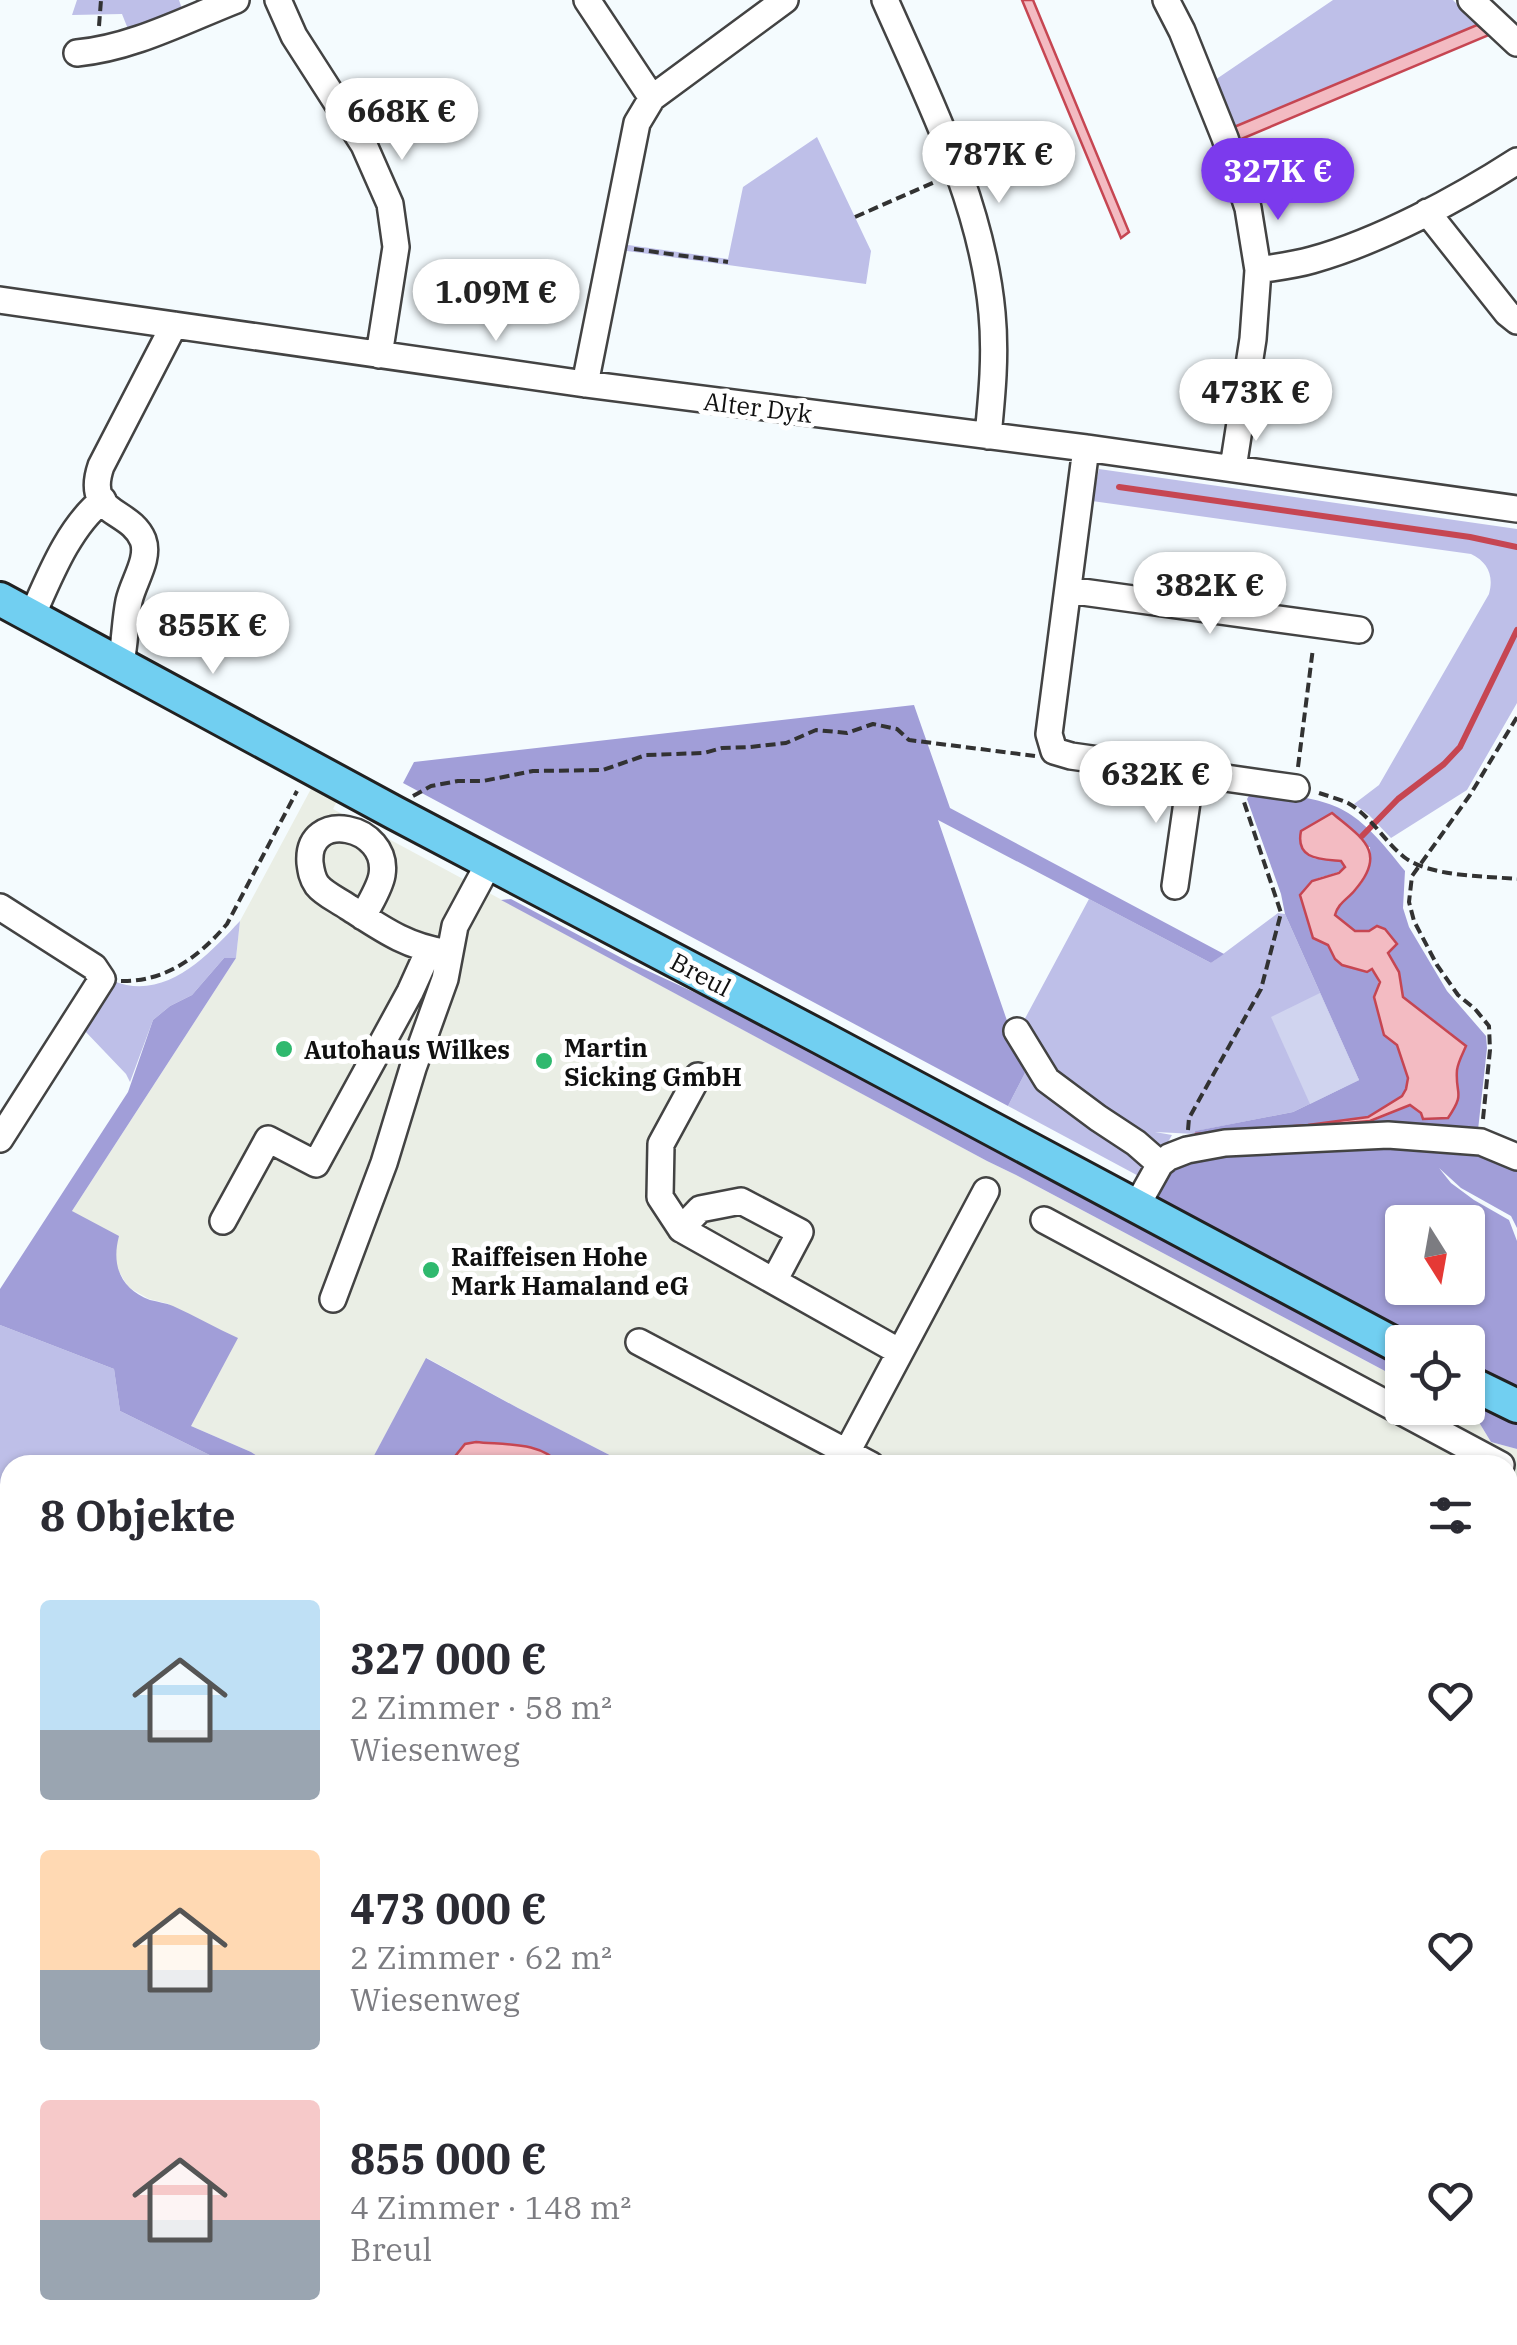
<!DOCTYPE html>
<html lang="de">
<head>
<meta charset="utf-8">
<style>
	:root { --surface:#fff; --page:#f7f7f7; --text:#2b2b33; --muted:#7c7c81; --accent:#7c3aed }
	body { margin:0; font-family:"IBM Plex Serif",serif; background:var(--page); color:var(--text); height:100vh; display:flex; flex-direction:column; font-size:38px; white-space:nowrap }
	* { box-sizing:border-box; margin:0 }
	p { font-size:32px; color:var(--muted) }
	.icon { flex:none; width:55px; height:55px; fill:none; stroke:currentColor; stroke-width:2; stroke-linecap:round; stroke-linejoin:round }
	.map { position:relative; flex:1; overflow:hidden }
	.panel { position:absolute; left:0px; top:1455px; width:1518px; height:890px; display:flex; flex-direction:column; background:var(--surface); border-radius:30px 30px 0 0; box-shadow:0 2px 8px #0004 }
	.panel>* { flex:none }
	.needle { width:65px; rotate:169deg }
	.controls { position:absolute; left:1385px; top:1205px; display:grid; gap:20px }
	.controls a { display:grid; place-items:center; width:100px; height:100px; border-radius:10px; background:var(--surface); box-shadow:0 2px 8px #0004; font-size:50px }
	.price { position:absolute; translate:-50% -85px; padding:0 22px; border-radius:35px; background:#fff; color:#222; font-size:32px; line-height:65px; filter:drop-shadow(0 2px 5px #0008) }
	.price::after { content:''; position:absolute; left:50%; top:60px; width:30px; height:22px; margin-left:-15px; background:inherit; clip-path:polygon(0 0,100% 0,50% 100%) }
	.price.current { background:var(--accent); color:#fff }
	ul { padding:0; list-style:none }
	li { display:flex; align-items:center; gap:30px; height:250px; padding:0 40px }
	li span { display:grid; place-items:center; flex:none; width:280px; height:200px; border-radius:10px; color:#555 }
	li>.icon { margin-inline-start:auto }
	span .icon { width:120px; height:120px; fill:#fffc; stroke-width:1 }
	li b { font-size:42px }
	h2 { display:flex; justify-content:space-between; align-items:center; height:120px; padding:0 40px; font-size:42px }
	.map>svg:first-child { display:block }
	.industrial { fill:#eaeee5 }
	.farmland { fill:#d4e6f4 }
	.green { fill:#bebfe8 }
	.forest { fill:#a19ed8; fill-rule:evenodd }
	.pitch { fill:#d0d4ef }
	.water { fill:#f3bbc2; stroke:#c64652; stroke-width:2.5 }
	.lines { fill:none; stroke-linecap:round; stroke-linejoin:round }
	.stream { stroke:#c64652; stroke-width:6 }
	.minor-casing { stroke:#434343; stroke-width:30 }
	.major-casing { stroke:#212121; stroke-width:38 }
	.path { stroke:#323232; stroke-width:4; stroke-dasharray:10 5; stroke-linecap:butt }
	.minor { stroke:#fff; stroke-width:25 }
	.major { stroke:#71cff1; stroke-width:32 }
	.poi-dot { fill:#2fb96e; stroke:#fff; stroke-width:4 }
	.labels { text-anchor:middle; dominant-baseline:central; stroke-width:10; stroke-linejoin:round; paint-order:stroke }
	.street-label { font-size:25px; fill:#101010; stroke:#fff }
	.poi-label { font-size:25px; font-weight:bold; fill:#101010; stroke:#fff; text-anchor:start }
</style>
</head>
<body>
<div class="map">
<svg width="1517" height="2345" viewBox="0 0 1517 2345">
	<rect width="100%" height="100%" fill="#f4fbfe"/>
	<!-- industrial -->
	<path class="industrial" d="M312,787L337,801L333,809L987,1161L1016,1175L1402,1380V1408H1454L1477,1419L1491,1442L1517,1449V1858L1508,1852V1465H629L518,1408L427,1358L369,1465H342L336,1462L334,1465H271L251,1452L191,1426L169,1304L149,1299L128,1287L117,1268L115,1251L72,1211L236,958L240,921Z"/>
	<!-- farmland -->
	<path class="farmland" d="M0,2030L10,2045V2267L0,2253Z
		M55,2335H1022L1004,2345H47Z
		M1173,2335H1486L1488,2345H1174Z"/>
	<!-- green -->
	<path class="green" d="M77,0H179L182,9L128,29L122,14L72,15Z
		M1333,0H1453L1477,25L1234,127L1215,80Z
		M817,137L871,251L866,284L620,250L621,244L728,259L743,187Z
		M1099,469L1517,529V703L1467,790L1391,838L1369,815L1354,804L1379,785L1489,594C1494,576 1488,562 1471,554L1092,501Z
		M1089,899L1211,963L1278,913L1285,914L1359,1080L1293,1112L1196,1131V1134L1155,1132L1172,1135L1164,1149L1144,1142L1077,1099L1021,1026Z
		M240,921L236,958H224L192,995L170,1006L153,1020L130,1082L126,1074L83,1029L113,981C166,1002 208,955 240,921Z
		M1025,1073L1069,1106L1133,1146L1146,1169V1180L1008,1106Z
		M0,1325L114,1369L120,1411L230,1465H10V1611L0,1607Z
		M0,1638L10,1642V2045L0,2030Z
		M1517,2212V2345H1488L1486,2335H1508V2239Z"/>
	<!-- forest -->
	<path class="forest" d="M914,705L950,808L1224,954L1211,963L938,820L1025,1073L1008,1106L403,783L414,762Z
		M1252,791C1337,800 1351,802 1405,871L1403,908L1409,927L1447,991L1486,1036L1487,1048L1478,1130L1196,1136L1370,1121L1405,1105H1411L1421,1113L1458,1077L1451,1033L1403,997L1399,972L1387,953L1395,943L1377,926L1369,931H1355L1334,915C1338,904 1343,902 1351,895C1367,880 1371,869 1370,847L1313,858L1341,861L1345,867C1335,877 1321,874 1310,883C1308,884 1301,894 1300,896L1313,938L1328,945L1335,959C1354,964 1379,964 1379,988L1384,1035L1397,1045L1408,1078L1406,1089L1402,1096L1369,1117L1308,1125L1196,1134L1195,1131L1293,1112L1359,1080L1285,914L1281,894L1247,799Z
		M511,899L631,963L750,1018L1402,1365V1380L1016,1175L987,1161L501,900Z
		M224,958H236L72,1211L119,1236C111,1266 121,1289 150,1300C158,1302 166,1303 173,1306C195,1316 216,1328 238,1338L191,1426L251,1452L271,1465H230L120,1411L114,1369L0,1325V1289L128,1092L153,1020L170,1006L192,995Z
		M1436,1143L1517,1164V1228L1511,1216L1461,1188L1439,1168L1451,1183L1474,1200L1509,1220L1517,1241V1388L1468,1365V1342H1423L1155,1201V1184L1179,1158ZM1402,1222H1468V1288H1402Z
		M426,1358L518,1408L629,1465H560L555,1459L465,1445L448,1465H369Z
		M1468,1398L1517,1421V1449L1491,1442L1477,1419L1454,1408H1468Z"/>
	<!-- pitch -->
	<path class="pitch" d="M1320,993L1359,1080L1310,1104L1271,1017Z"/>
	<!-- water -->
	<path class="water" d="M1022,0H1033L1129,232L1121,238Z
		M1477,25L1489,35L1239,140L1234,127Z
		M1332,813C1362,838 1388,852 1355,890C1348,899 1338,903 1335,915L1355,931H1369L1377,926L1385,929L1397,944L1388,953L1399,972L1403,997L1466,1046C1463,1053 1458,1062 1457,1070C1455,1096 1466,1091 1448,1118L1423,1119L1421,1113L1410,1105L1370,1121L1196,1136V1134L1308,1125L1368,1117L1402,1096L1406,1089L1408,1078L1397,1045L1384,1035L1374,997L1380,982L1372,969L1367,972L1342,965L1335,959L1328,945L1313,938L1300,895L1312,881L1339,873L1345,867L1341,861C1321,859 1295,860 1301,831Z
		M476,1442C503,1445 542,1441 560,1465H448L465,1444Z"/>
	<g class="lines">
		<!-- stream -->
		<path class="stream" d="M1119,487L1470,537L1517,547
			M1362,836L1398,799L1444,764L1460,747L1517,630"/>
		<!-- minor casing -->
		<g class="minor-casing">
			<path id="minor" d="M278,0L294,36L364,145L390,204L396,247L379,355
				M587,0L652,98
				M885,0C929,100 982,203 992,313C996,355 992,395 988,436
				M1166,0L1182,31L1225,138L1248,208L1258,270L1253,339L1233,468
				M1471,0L1517,43
				M77,53C132,48 185,20 236,0
				M1427,212L1507,313L1517,321
				M1258,270C1276,267 1295,265 1312,260C1380,241 1458,199 1517,161
				M0,300L585,384L1086,448L1517,509
				M585,384L637,123L652,98L785,0
				M1086,448L1049,734L1054,751L1071,756L1296,788
				M1068,590L1359,630
				M32,616C49,578 69,526 103,500
				M121,663C125,642 125,621 129,601C133,582 150,559 143,540C130,508 84,516 101,466L174,325
				M1175,886L1191,774
				M0,907L94,967L102,979L0,1139
				M363,917C369,904 380,888 382,875C390,825 306,808 310,863C311,871 312,878 317,885C324,894 338,900 348,907C381,928 405,946 444,952
				M1017,1031L1047,1080L1098,1118L1136,1143L1160,1164
				M698,1076L661,1144L660,1197L681,1229L900,1352
				M1136,1207L1160,1164L1169,1157L1187,1150L1225,1143L1388,1135L1481,1142L1517,1157
				M1044,1220L1501,1465
				M223,1221L268,1139L316,1164L410,992L429,950
				M681,1229L700,1209L741,1201L800,1232L774,1281
				M333,1299L384,1163L413,1068L445,979L455,926L489,863
				M639,1342L871,1465
				M847,1452L986,1191
				M1508,1619L1517,1602
				M1508,1803L1517,1808"/>
		</g>
		<!-- major casing -->
		<g class="major-casing">
			<path id="major" d="M0,599L395,813L822,1038L1402,1348
				M1468,1382L1517,1406"/>
		</g>
		<!-- path -->
		<path class="path" d="M99,26L101,0
			M855,217L937,181
			M634,249L728,262
			M1298,767L1313,648
			M1319,793C1328,796 1339,799 1348,803C1371,816 1384,841 1404,857C1430,877 1485,876 1517,879
			M413,796L431,786L458,781H483L533,771L603,770L646,755L704,753L722,748L750,747L786,743L816,730L847,733L873,724L897,729L909,740L1035,756
			M121,981C165,982 199,957 227,924L297,791
			M1483,1119L1490,1050L1489,1026L1475,1009L1458,995L1437,965L1414,921L1409,902L1412,876L1470,795L1517,717
			M1188,1130L1189,1118L1261,989L1281,913L1244,802
			M1508,2060L1516,2055
			M648,2335L659,2345
			M9,2345L16,2335
			M1050,2345L1066,2335"/>
		<!-- minor -->
		<use href="#minor" class="minor"/>
		<!-- major -->
		<use href="#major" class="major"/>
	</g>
	<!-- markers -->
	<g class="poi-dot">
		<circle cx="284" cy="1049" r="10"/>
		<circle cx="544" cy="1061" r="10"/>
		<circle cx="431" cy="1270" r="10"/>
	</g>
	<g class="labels">
		<!-- street labels -->
		<g class="street-label">
			<text transform="translate(758 407) rotate(7)">Alter Dyk</text>
			<text transform="translate(701 974) rotate(28)">Breul</text>
		</g>
		<!-- poi labels -->
		<g class="poi-label">
			<text x="564" y="1047">Martin<tspan x="564" dy="29">Sicking GmbH</tspan></text>
			<text x="304" y="1049">Autohaus Wilkes</text>
			<text x="451" y="1256">Raiffeisen Hohe<tspan x="451" dy="29">Mark Hamaland eG</tspan></text>
		</g>
	</g>
</svg>
<div class="controls">
<a><svg class="needle" viewBox="-14 -14 28 28"><path d="M0-13l5 13h-10z" fill="#e53935"/><path d="M0 13l5-13h-10z" fill="#7c7c81"/></svg></a>
<a><svg class="icon" aria-label="locate" viewBox="0 0 24 24"><circle cx="12" cy="12" r="6"/><path d="M12 2v4M12 18v4M2 12h4M18 12h4"/></svg></a>
</div>
<b class="price" style="left:402px;top:163px">668K €</b>
<b class="price" style="left:999px;top:206px">787K €</b>
<b class="price current" style="left:1278px;top:223px">327K €</b>
<b class="price" style="left:496px;top:344px">1.09M €</b>
<b class="price" style="left:1256px;top:444px">473K €</b>
<b class="price" style="left:1210px;top:637px">382K €</b>
<b class="price" style="left:213px;top:677px">855K €</b>
<b class="price" style="left:1156px;top:826px">632K €</b>
<section class="panel">
<h2>8 Objekte<svg class="icon" aria-label="filters" viewBox="0 0 24 24"><path d="M4 7h16M4 17h16"/><circle cx="9" cy="7" r="2"/><circle cx="15" cy="17" r="2"/></svg></h2>
<ul>
<li><span style="background:linear-gradient(#bfe0f5 65%,#9aa5b1 0)"><svg class="icon" aria-label="home" viewBox="0 0 24 24"><path d="M3 11l9-7 9 7M6 9v11h12V9"/></svg></span><div><b>327 000 €</b><p>2 Zimmer · 58 m²</p><p>Wiesenweg</p></div><svg class="icon" aria-label="heart" viewBox="0 0 24 24"><path d="M12 20l-8-8c-3-5 5-10 8-4 3-6 11-1 8 4z"/></svg></li>
<li><span style="background:linear-gradient(#ffd9b3 60%,#9aa5b1 0)"><svg class="icon" aria-label="home" viewBox="0 0 24 24"><path d="M3 11l9-7 9 7M6 9v11h12V9"/></svg></span><div><b>473 000 €</b><p>2 Zimmer · 62 m²</p><p>Wiesenweg</p></div><svg class="icon" aria-label="heart" viewBox="0 0 24 24"><path d="M12 20l-8-8c-3-5 5-10 8-4 3-6 11-1 8 4z"/></svg></li>
<li><span style="background:linear-gradient(#f6c9c9 60%,#9aa5b1 0)"><svg class="icon" aria-label="home" viewBox="0 0 24 24"><path d="M3 11l9-7 9 7M6 9v11h12V9"/></svg></span><div><b>855 000 €</b><p>4 Zimmer · 148 m²</p><p>Breul</p></div><svg class="icon" aria-label="heart" viewBox="0 0 24 24"><path d="M12 20l-8-8c-3-5 5-10 8-4 3-6 11-1 8 4z"/></svg></li>
</ul>
</section>
</div>
</body>
</html>
